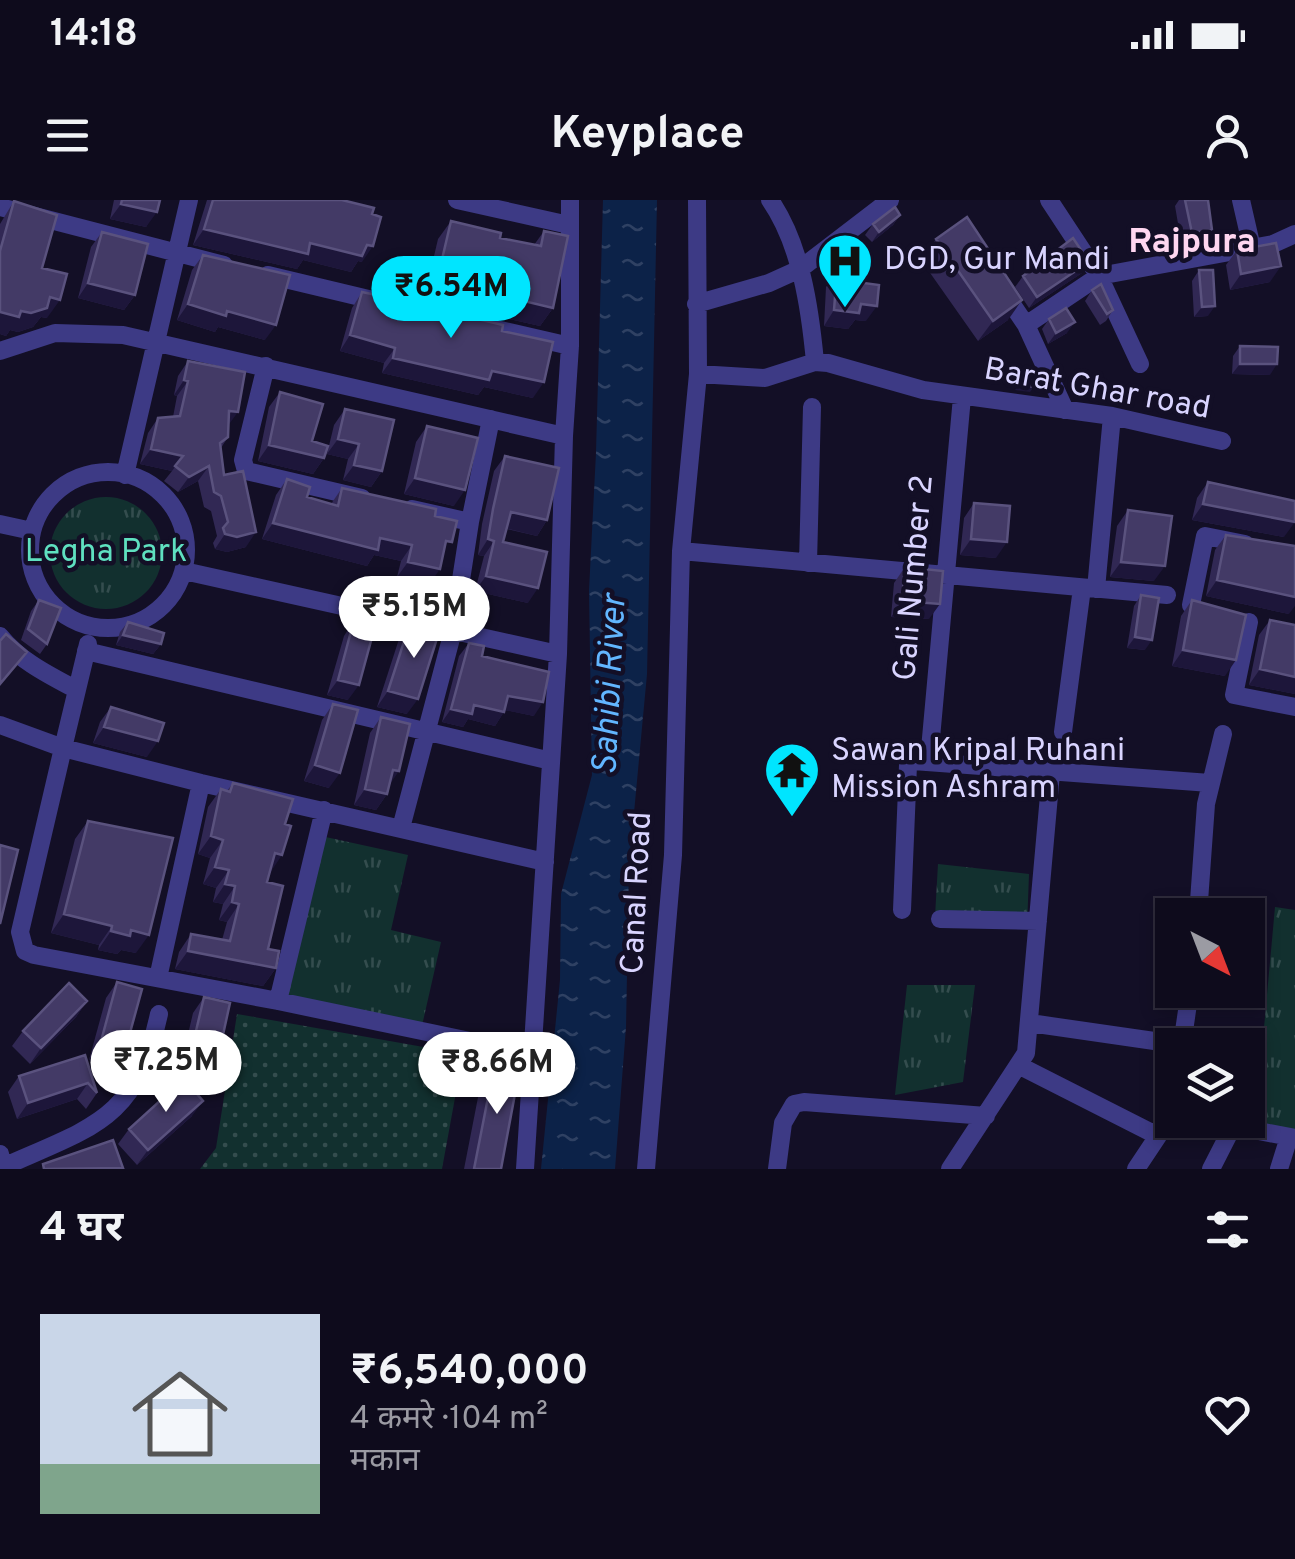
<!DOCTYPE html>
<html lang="hi">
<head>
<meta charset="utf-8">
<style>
	:root { --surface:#0e0b1c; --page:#1c1929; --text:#f1f3f6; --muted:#9b9ba3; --line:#2e2b3b; --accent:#00e5ff }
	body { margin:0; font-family:Overpass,"Noto Sans Devanagari",sans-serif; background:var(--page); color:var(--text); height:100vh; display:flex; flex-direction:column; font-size:38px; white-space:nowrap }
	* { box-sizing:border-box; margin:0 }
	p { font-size:32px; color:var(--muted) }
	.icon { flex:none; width:55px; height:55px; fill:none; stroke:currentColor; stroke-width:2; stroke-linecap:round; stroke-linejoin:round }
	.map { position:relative; height:969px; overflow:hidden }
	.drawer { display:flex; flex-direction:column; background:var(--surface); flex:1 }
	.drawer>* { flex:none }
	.needle { width:65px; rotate:138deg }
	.buttons { position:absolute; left:1155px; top:698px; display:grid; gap:20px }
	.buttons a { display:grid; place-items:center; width:110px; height:110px; border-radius:0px; background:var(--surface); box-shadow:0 5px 15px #0003,0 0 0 2px var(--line); font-size:50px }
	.price { position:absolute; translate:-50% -85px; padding:0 22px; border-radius:35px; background:#fff; color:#222; font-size:32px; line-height:65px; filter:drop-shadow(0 2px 5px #0008) }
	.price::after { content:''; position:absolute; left:50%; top:60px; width:30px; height:22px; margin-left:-15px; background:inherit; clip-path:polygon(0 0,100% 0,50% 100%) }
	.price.selected { background:var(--accent); color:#111 }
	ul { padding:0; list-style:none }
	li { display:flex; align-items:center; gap:30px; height:250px; padding:0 40px }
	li+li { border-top:2px solid var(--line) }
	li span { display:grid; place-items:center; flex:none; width:280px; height:200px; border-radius:0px; color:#555 }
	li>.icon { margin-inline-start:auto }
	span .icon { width:120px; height:120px; fill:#fffc; stroke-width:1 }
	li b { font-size:42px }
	h2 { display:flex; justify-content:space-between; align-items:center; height:120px; padding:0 40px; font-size:42px }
	.status { display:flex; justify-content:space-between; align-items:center; height:70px; padding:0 50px; background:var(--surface); direction:ltr }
	.status svg { height:28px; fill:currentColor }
	header { display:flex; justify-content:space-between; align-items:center; height:130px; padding:0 40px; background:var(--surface); font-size:45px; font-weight:700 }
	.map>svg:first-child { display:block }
	.grass { fill:url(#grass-dots) }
	.park { fill:url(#park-tufts) }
	.water { fill:url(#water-ripples) }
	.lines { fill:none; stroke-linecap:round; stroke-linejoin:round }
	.minor { stroke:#3d3a85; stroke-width:18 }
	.wall { fill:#312854 }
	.shaded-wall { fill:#1d163a }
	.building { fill:#433a66; stroke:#5a527e; stroke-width:2.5 }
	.labels { text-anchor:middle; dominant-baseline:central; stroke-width:9; stroke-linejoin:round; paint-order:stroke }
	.poi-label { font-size:32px; fill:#d9d4ff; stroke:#130f26; text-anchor:start }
	.street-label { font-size:32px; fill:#d9d4ff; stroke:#130f26 }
	.park-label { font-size:32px; fill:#5fe0c0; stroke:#130f26 }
	.neighbourhood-label { font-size:35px; font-weight:bold; fill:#ffd6f0; stroke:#130f26 }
	.water-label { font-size:35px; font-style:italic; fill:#62b6ff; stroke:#130f26 }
</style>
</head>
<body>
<div class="status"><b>14:18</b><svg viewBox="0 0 49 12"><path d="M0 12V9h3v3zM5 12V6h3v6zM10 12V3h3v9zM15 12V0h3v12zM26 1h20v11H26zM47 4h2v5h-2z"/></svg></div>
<header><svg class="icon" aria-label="menu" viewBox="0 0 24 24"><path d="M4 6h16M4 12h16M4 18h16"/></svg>Keyplace<svg class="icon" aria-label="person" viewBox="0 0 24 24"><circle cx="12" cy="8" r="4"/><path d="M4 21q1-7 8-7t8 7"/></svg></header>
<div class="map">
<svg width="1295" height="969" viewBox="0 0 1295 969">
	<defs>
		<pattern id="grass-dots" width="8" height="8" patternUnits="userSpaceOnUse" patternTransform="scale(2.5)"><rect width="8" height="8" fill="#12302f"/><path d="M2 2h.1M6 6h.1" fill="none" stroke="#344d4e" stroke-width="1.8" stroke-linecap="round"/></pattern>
		<pattern id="park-tufts" width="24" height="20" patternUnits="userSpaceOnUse" patternTransform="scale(2.5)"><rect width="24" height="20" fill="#12302f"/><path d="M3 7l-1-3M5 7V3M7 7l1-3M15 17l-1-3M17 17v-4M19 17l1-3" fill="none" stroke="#344d4e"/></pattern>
		<pattern id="water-ripples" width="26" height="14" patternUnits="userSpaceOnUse" patternTransform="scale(2.5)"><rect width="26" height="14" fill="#0c2248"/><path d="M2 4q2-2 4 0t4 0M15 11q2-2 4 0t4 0" fill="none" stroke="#2f4163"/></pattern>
	</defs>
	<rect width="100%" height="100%" fill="#130f26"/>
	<!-- grass -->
	<path class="grass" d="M237,814L463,854L442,969H200L216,948Z"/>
	<!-- park -->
	<path class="park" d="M50 353a56 56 0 1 1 112 0a56 56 0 1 1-112 0Z
		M321,636L408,655L391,730L441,742L421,830L284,799Z
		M938,664L1029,674L1027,727L935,717Z
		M1275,707L1295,710V933L1255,927Z
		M907,785H975L963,882L895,895Z"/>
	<!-- water -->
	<path class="water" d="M603,0H657L647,474L629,666L626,827L615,969H541L560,780L561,694L592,575L589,391L596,253Z"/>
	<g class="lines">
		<!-- minor -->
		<path class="minor" d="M457,0L569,25
			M770,0C801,45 810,108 815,162
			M1049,0L1099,76L1140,164
			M1241,0L1252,48
			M0,7L224,65
			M268,75L423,112
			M1003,91L1026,125L1065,210
			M696,104L769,83L800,69L890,0
			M1026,125L1099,76L1273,44L1295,34
			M483,126L570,146
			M0,151L55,133L123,135L564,236L570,146V0
			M266,166L243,260L246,271L362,298
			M698,174L765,178L815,162L828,163L923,190L1112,216L1222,241
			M30 350a78 78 0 1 1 156 0a78 78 0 1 1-156 0Z
			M125,275L189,0
			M412,309L470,322
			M0,324L32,331
			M681,351L1167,395
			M808,363L812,207
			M184,371L558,454L525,969
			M1096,389L1112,216
			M1191,405L1205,336L1245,344
			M1249,422L1234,495L1295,507
			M0,436C20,461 49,475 77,490
			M86,451L551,561
			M558,454L564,236
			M0,525L63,548L88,444
			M1063,532L1082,388
			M939,561L930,549L962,197
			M401,628L453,431L470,322L491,219
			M902,710L908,565L913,561L1210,583
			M1198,715L1206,604L1223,534
			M940,719L1038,721
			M158,778L201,583
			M278,801L324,610
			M1030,823L1182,845L1190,790
			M532,854L278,801L34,755L25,751L20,732L63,548L201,583L545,662
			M1020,866L1158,936
			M0,954L3,967C95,926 136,920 159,814
			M646,969L673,655L681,351L698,174L697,0
			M777,969L783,923L794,904L804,902L986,916
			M950,969L1026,853L1051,573
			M1136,969L1158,936L1172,894
			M1211,969L1233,926L1295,938
			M1279,969L1289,937"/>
	</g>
	<!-- wall -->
	<path class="wall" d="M114,0H160L146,27L110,19Z
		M207,0H342L362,62L358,61L351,72L303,60L297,69L193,45Z
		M1179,0H1208L1203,43L1182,47L1175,6Z
		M14,1L42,68L47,118L41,117L33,127L18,132L10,130L6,136L0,134V24Z
		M900,15L893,25L872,42L865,35L873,24Z
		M451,21L500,38L534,45L544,31L553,108L540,126L448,105L452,92L427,86L438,39Z
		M102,32L135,95L124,110L78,98L91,47Z
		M936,39L1008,120L978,141L921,60Z
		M1237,50L1270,82L1230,90L1226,65Z
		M203,55L265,140L218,127L215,132L177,120L192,70Z
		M1199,70L1208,116L1194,117L1192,81Z
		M837,72L849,81L866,121L855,120L848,129L824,126L826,87Z
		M1082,73L1029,108L1015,87L1023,76Z
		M1092,90L1113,110L1106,121L1100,125L1085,101Z
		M362,92L379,104L401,110L406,102L502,131L533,198L484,187L478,195L382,173L384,163L340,151L352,108Z
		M1049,119L1067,133L1048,144L1042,129Z
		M1240,146L1270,175L1232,174L1233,156Z
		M188,161L229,225L228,237L221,248L224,275L246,347L227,352L215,349L213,343L217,336L211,311L204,307L198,281L178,292L164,281L172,271L140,264L148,233L158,218L173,217L177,196L174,195L178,176Z
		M280,192L324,258L313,274L258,261L269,207Z
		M345,209L382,271L371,287L343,280L348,259L327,254L334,225Z
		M427,226L454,306L404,294L416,242Z
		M505,256L547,320L537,336L507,329L503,342L528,403L475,391L484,356L478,355L482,324L494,271Z
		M287,279L307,297L331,304L342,288L435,316L443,355L429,385L397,377L401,361L374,355L367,366L262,339L276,295Z
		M1208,282L1284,337L1192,320L1197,298Z
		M974,303L996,358L960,355L964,318Z
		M1128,310L1154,381L1110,377L1117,326Z
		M1226,335L1289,414L1206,396L1215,350Z
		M905,367L929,419L891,417L894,383Z
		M1141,395L1145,450L1127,448L1134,406Z
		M39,400L47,444L40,454L21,440L31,411Z
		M1192,400L1225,476L1172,466L1181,416Z
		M354,420L348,500L327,495L344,436Z
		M1270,420L1295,425V494L1249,485L1259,435Z
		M128,422L161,444L153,454L116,445L120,432Z
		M410,423L407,514L377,507L399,439Z
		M469,443L482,456L534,516L505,510L495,526L468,519L463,527L442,522L459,456Z
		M333,504L329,588L304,581L322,520Z
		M111,507L147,557L93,543L100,522Z
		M381,517L389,585L387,594L376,610L354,605L370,533Z
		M233,583L270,673L267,682L268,749L276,768L263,786L175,769L179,752L191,734L222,740L227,722L219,720L223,704L213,702L216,688L203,684L210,658L198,654L208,607L221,589L227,591Z
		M88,621L136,753L121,750L117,754L98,750L99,745L51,733L75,639Z
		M117,782L125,851L114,867L89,860L106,798Z
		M204,797L215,871L204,887L187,883L192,916L137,965L118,944L129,929L181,882L177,881L193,813Z
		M87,801L76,817L30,864L12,846L23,831Z
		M85,855L97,893L86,909L77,899L17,919L8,892L19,876Z
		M495,862L501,969H464L481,882Z"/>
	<!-- shaded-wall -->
	<path class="shaded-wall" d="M121,4L157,12L146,27L110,19Z
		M900,15L893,25L872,42L879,32Z
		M204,29L310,43L373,46L362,62L358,61L351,72L303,60L297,69L193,45Z
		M1212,30L1203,43L1182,47L1192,33Z
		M1089,62L1082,73L1029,108L1037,97Z
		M1281,66L1270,82L1230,90L1241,74Z
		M440,68L465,74L452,92L427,86Z
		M88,83L135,95L124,110L78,98Z
		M461,86L553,108L540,126L448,105Z
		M50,97L60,100L47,118L41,117L33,127L18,132L10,130L6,136L0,134V112L21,111Z
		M1022,100L1008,120L978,141L993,121Z
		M188,104L227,111L276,125L265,140L218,127L215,132L177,120Z
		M861,104L877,106L866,121L855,120L848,129L824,126L834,110Z
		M1215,106L1208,116L1194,117L1202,107Z
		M1075,122L1067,133L1048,144L1056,133Z
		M350,135L395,148L384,163L340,151Z
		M393,158L492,171L544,182L533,198L484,187L478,195L382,173Z
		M1240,164H1277L1270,175L1232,174Z
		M184,180L188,181L177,196L174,195Z
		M1019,185L1034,187L1030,192L1015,190Z
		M229,211L238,212L227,227Z
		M338,239L359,244L348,259L327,254Z
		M269,245L324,258L313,274L258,261Z
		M151,249L183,256L172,271L140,264Z
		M354,265L382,271L371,287L343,280Z
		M209,266L198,281L178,292L189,277Z
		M415,278L465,290L454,306L404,294Z
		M1203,304L1295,322L1284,337L1192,320Z
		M511,312L547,320L537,336L501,327Z
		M273,323L380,338L412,345L401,361L374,355L367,366L262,339Z
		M256,332L246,347L227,352L215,349L225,334Z
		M488,339L494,341L484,356L478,355Z
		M971,339L1007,342L996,358L960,355Z
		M408,362L440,369L429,385L397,377Z
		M1121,362L1165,366L1154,381L1110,377Z
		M486,376L538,388L528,403L475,391Z
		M1217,380L1295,397V406L1289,414L1206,396Z
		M902,401L940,404L929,419L891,417Z
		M123,435L161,444L153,454L116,445Z
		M1135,437L1152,440L1145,450L1127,448Z
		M1183,450L1236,460L1225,476L1172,466Z
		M1260,469L1295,477V494L1249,485Z
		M338,480L359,485L348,500L327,495Z
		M388,491L418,499L407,514L377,507Z
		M508,496L543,502L534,516L499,509Z
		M474,505L504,512L495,526L468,519L463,527L442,522L451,509Z
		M104,527L158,541L147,557L93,543Z
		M315,565L340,573L329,588L304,581Z
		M393,570L399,571L388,587Z
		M365,589L387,594L376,610L354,605Z
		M211,636L223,640L210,658L198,654Z
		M275,653L282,655L270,673Z
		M215,667L229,670L216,688L203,684Z
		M225,684L235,686L223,704L213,702Z
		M232,702L239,704L227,722L219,720Z
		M64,714L112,726L99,745L51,733Z
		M131,730L149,735L136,753L121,750L117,754L98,750L111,731Z
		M188,751L276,768L263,786L175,769Z
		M87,801L76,817L30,864L41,848Z
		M100,845L125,851L114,867L89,860Z
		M188,865L215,871L204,887L177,881Z
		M88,883L77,899L17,919L28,903Z
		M203,901L192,916L137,965L148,950Z"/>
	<!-- building -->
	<path class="building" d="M122,0H160L157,12L121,4Z
		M213,0H342L374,8L372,14L381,17L373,46L367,45L362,56L310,43L308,54L204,29Z
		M1185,0H1208L1212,30L1192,33Z
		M14,1L57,15L42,68L67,74L60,100L50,97L47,108L31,113L21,111L19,117L0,112V51Z
		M895,7L900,15L879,32L873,24Z
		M967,17L1022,100L993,121L936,39Z
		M451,21L501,33L500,38L541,46L544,31L568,36L553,108L461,86L465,74L440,68Z
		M102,32L148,44L135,95L88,83Z
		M1073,38L1089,62L1037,97L1023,76Z
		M1276,43L1281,66L1241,74L1237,50Z
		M203,55L290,75L276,125L227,111L226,116L188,104Z
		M1199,70H1213L1215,106L1202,107Z
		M837,72L850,73L849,81L879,85L877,106L861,104L859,113L834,110Z
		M1101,84L1113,110L1107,114L1092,90Z
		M362,92L381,96L379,104L404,111L406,102L503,125L502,131L553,142L544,182L492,171L489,180L393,158L395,148L350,135Z
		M1066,108L1075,122L1056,133L1049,119Z
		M1240,146L1278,147L1277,164H1240Z
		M188,161L245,172L238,212L229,211L228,237L220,243L224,275L243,271L256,332L237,337L225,334L223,328L228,322L221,296L214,292L209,266L189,277L175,266L183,256L151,249L158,218L180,216L188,181L184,180Z
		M1019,179L1034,180V187L1019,185Z
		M280,192L323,204L312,241L328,246L324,258L269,245Z
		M345,209L394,220L382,271L354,265L359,244L338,239Z
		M427,226L478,238L465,290L415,278Z
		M505,256L559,268L547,320L511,312L503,342L547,352L538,388L486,376L494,341L488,339L493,309Z
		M287,279L310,287L307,297L338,306L342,288L436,309L435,316L457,321L452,342L446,341L440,369L408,362L412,345L380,338L378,350L273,323Z
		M1208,282L1295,301V322L1203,304Z
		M974,303L1010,306L1007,342L971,339Z
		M1128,310L1172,316L1165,366L1121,362Z
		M1226,335L1295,346V397L1217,380Z
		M905,367L943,371L940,404L902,401Z
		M1141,395L1159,398L1152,440L1135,437Z
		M39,400L61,408L47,444L28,429Z
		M1192,400L1246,415L1236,460L1183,450Z
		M354,420L375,426L359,485L338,480Z
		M1270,420L1295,425V477L1260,469Z
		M128,422L164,433L161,444L123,435Z
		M410,423L439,432L418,499L388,491Z
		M6,434L27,452L0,484V441Z
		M469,443L484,446L482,456L549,472L543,502L508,496L504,512L474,505L472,514L451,509Z
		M333,504L358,510L340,573L315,565Z
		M111,507L164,523L158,541L104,527Z
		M381,517L410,524L399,571L393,570L387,594L365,589Z
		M233,583L293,599L285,624L291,626L282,655L275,653L267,682L283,686L268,749L279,751L276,768L188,751L191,734L230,741L239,704L232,702L235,686L225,684L229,670L215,667L223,640L211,636L221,589L230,592Z
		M88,621L173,638L149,735L131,730L130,736L111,731L112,726L64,714Z
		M0,645L18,650L0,724Z
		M117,782L142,789L125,851L100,845Z
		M69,783L87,801L41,848L23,831Z
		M204,797L230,803L215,871L188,865Z
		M85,855L97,893L88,883L28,903L19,876Z
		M495,862L520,867L501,969H474Z
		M184,879L203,901L148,950L129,929Z
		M113,940L123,968L44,969L43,964Z"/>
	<!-- icons -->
	<defs>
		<g id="hospital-pin" transform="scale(2.875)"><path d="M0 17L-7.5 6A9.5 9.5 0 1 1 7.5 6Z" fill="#00e5ff" stroke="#130f26"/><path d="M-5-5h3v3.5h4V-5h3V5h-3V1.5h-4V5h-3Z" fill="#111"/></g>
		<g id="temple-pin" transform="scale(2.875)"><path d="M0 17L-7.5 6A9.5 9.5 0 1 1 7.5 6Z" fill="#00e5ff" stroke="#130f26"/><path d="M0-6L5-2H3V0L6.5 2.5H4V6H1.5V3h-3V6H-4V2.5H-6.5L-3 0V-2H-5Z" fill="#111"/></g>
	</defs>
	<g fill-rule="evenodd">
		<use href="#hospital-pin" x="845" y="61"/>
		<use href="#temple-pin" x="792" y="570"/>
	</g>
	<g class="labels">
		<!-- poi labels -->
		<g class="poi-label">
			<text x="884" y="61">DGD, Gur Mandi</text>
			<text x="831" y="552">Sawan Kripal Ruhani<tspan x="831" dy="37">Mission Ashram</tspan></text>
		</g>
		<!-- street labels -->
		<g class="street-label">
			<text transform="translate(1097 190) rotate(10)">Barat Ghar road</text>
			<text transform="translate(915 378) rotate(-85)">Gali Number 2</text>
			<text transform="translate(638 693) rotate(-87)">Canal Road</text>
		</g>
		<!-- park labels -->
		<g class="park-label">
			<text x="106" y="353">Legha Park</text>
		</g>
		<!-- neighbourhood labels -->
		<g class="neighbourhood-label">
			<text x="1192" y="43">Rajpura</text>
		</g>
		<!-- water labels -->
		<g class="water-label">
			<text transform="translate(611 485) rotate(-87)">Sahibi River</text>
		</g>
	</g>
</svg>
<div class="buttons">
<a><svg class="needle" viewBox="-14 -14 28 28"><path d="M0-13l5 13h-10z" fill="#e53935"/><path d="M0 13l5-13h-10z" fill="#9b9ba3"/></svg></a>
<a><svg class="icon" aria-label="layers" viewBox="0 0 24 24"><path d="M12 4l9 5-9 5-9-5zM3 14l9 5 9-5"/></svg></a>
</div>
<b class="price selected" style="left:451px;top:141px">₹6.54M</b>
<b class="price" style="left:414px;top:461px">₹5.15M</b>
<b class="price" style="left:166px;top:915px">₹7.25M</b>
<b class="price" style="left:497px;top:917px">₹8.66M</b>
</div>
<section class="drawer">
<h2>4 घर<svg class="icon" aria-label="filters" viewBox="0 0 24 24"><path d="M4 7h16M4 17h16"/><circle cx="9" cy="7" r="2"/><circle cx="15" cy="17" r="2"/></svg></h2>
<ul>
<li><span style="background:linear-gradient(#c9d6e8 75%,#7fa58c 0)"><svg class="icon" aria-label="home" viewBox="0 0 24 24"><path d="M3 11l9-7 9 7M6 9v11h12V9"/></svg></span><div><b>₹6,540,000</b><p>4 कमरे · 104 m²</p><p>मकान</p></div><svg class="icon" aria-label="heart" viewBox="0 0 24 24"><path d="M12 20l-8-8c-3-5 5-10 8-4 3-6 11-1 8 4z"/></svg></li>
</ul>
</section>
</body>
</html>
